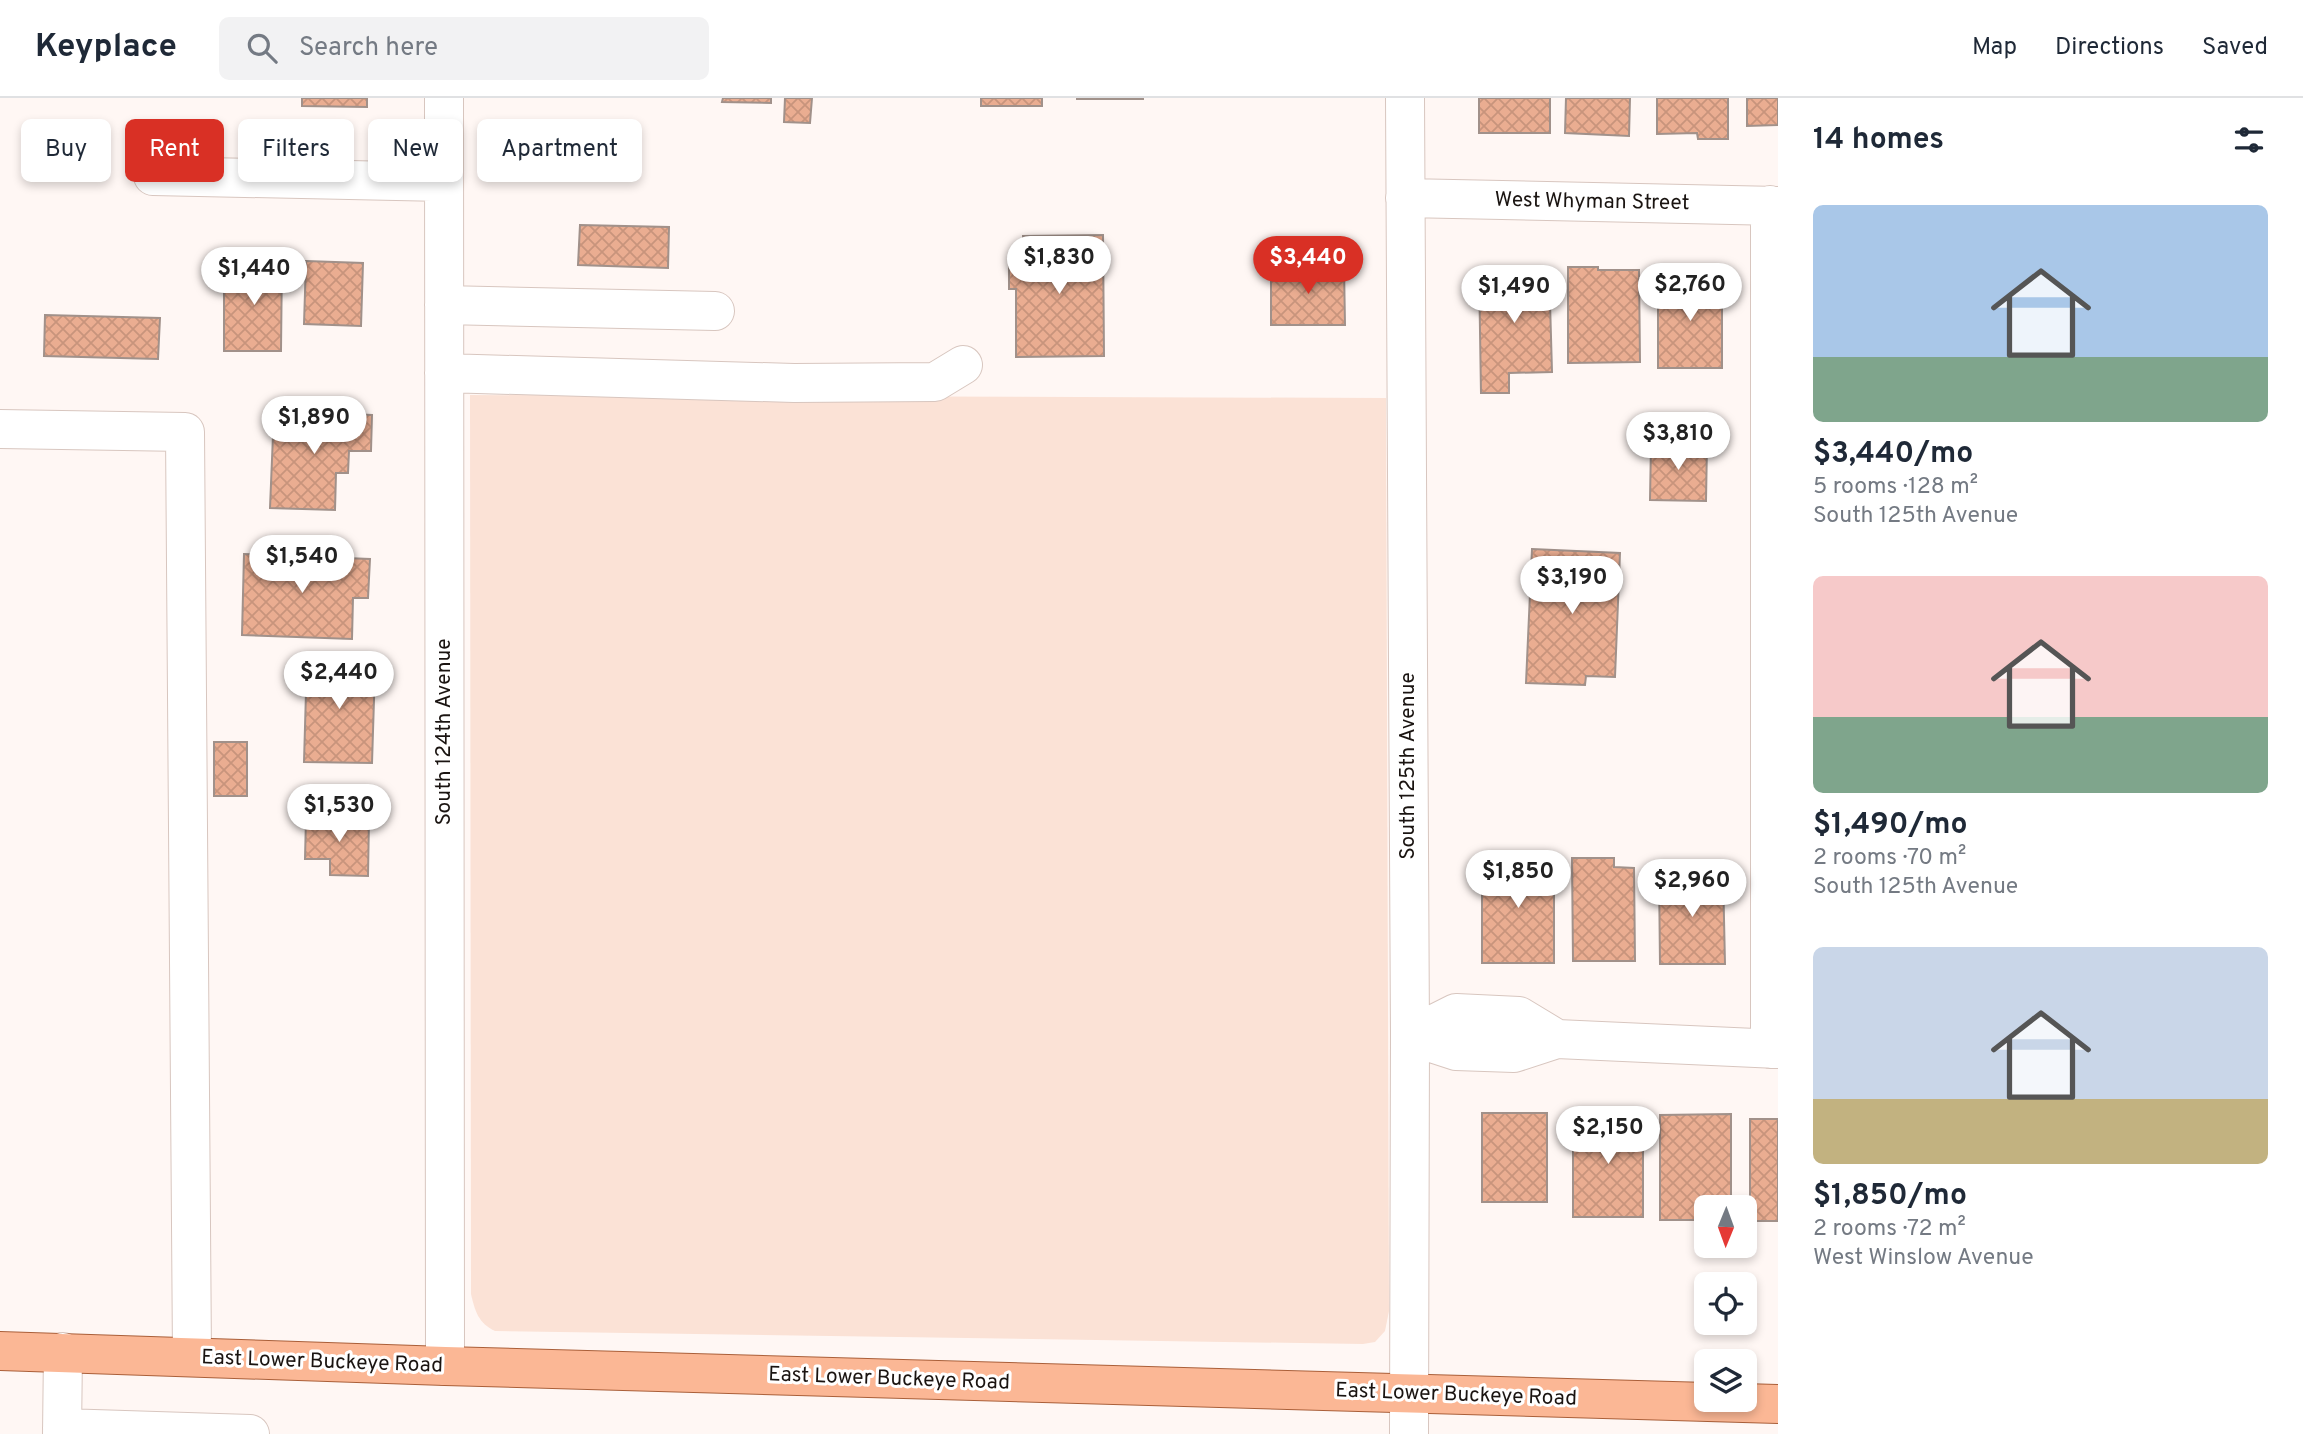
<!DOCTYPE html>
<html lang="en">
<head>
<meta charset="utf-8">
<style>
	:root { --surface:#fff; --page:#f2f2f3; --text:#1f2937; --muted:#747a83; --line:#e0e1e3; --accent:#d93025 }
	body { margin:0; font-family:Overpass,sans-serif; background:var(--page); color:var(--text); height:100vh; display:flex; flex-direction:column; font-size:26px; white-space:nowrap }
	* { box-sizing:border-box; margin:0 }
	p { font-size:23px; color:var(--muted) }
	.icon { flex:none; width:38px; height:38px; fill:none; stroke:currentColor; stroke-width:2; stroke-linecap:round; stroke-linejoin:round }
	.map { position:relative; flex:1; overflow:hidden }
	.sheet { display:flex; flex-direction:column; background:var(--surface); width:525px }
	.sheet>* { flex:none }
	.banner { position:absolute; left:21px; top:21px; width:665px; height:63px; display:flex; gap:14px }
	.needle { width:46px; rotate:181deg }
	.controls { position:absolute; left:1694px; top:1097px; display:grid; gap:14px }
	.controls a { display:grid; place-items:center; width:63px; height:63px; border-radius:10px; background:var(--surface); box-shadow:0 4px 10px #0003; font-size:35px }
	.price { position:absolute; translate:-50% -60px; padding:0 16px; border-radius:24px; background:#fff; color:#222; font-size:23px; line-height:46px; filter:drop-shadow(0 2px 4px #0008) }
	.price::after { content:''; position:absolute; left:50%; top:42px; width:21px; height:16px; margin-left:-10px; background:inherit; clip-path:polygon(0 0,100% 0,50% 100%) }
	.price.active { background:var(--accent); color:#fff }
	ul { padding:0; list-style:none }
	li { display:grid; align-content:center; gap:14px; height:371px; padding:0 35px }
	li span { display:grid; place-items:center; height:217px; border-radius:10px; color:#555 }
	li>.icon { margin-inline-start:auto }
	span .icon { width:126px; height:126px; fill:#fffc; stroke-width:1 }
	li b { font-size:30px }
	h2 { display:flex; justify-content:space-between; align-items:center; height:84px; padding:0 35px; font-size:30px }
	.chip { padding:0 24px; border-radius:10px; background:var(--surface); box-shadow:0 4px 10px #0003; font-size:24px; line-height:63px }
	.chip.active { background:var(--accent); color:#fff }
	header { display:flex; align-items:center; gap:42px; box-sizing:border-box; height:98px; padding:0 35px; background:var(--surface); border-bottom:2px solid var(--line) }
	header strong { font-size:33px }
	nav { display:flex; gap:38px; margin-inline-start:auto; font-size:24px }
	.search { width:490px; height:63px; background:var(--page); display:flex; align-items:center; gap:18px; box-sizing:border-box; padding:0 24px; border-radius:10px; color:var(--muted); font-size:26px }
	main { display:flex; flex:1; min-height:0 }
	.map>svg:first-child { display:block }
	.green { fill:#fbe2d6 }
	.building { fill:url(#building-cross-hatch); stroke:#a1918a; stroke-width:2 }
	.lines { fill:none; stroke-linecap:round; stroke-linejoin:round }
	.minor-casing { stroke:#d8c6bf; stroke-width:40 }
	.major-casing { stroke:#aa5f39; stroke-width:40 }
	.minor { stroke:#fff; stroke-width:38 }
	.major { stroke:#fbb795; stroke-width:38 }
	.labels { text-anchor:middle; dominant-baseline:central; stroke-width:6; stroke-linejoin:round; paint-order:stroke }
	.street-label { font-size:21px; fill:#1a1411; stroke:#fff }
</style>
</head>
<body>
<header>
<strong>Keyplace</strong>
<div class="search"><svg class="icon" aria-label="search" viewBox="0 0 24 24"><circle cx="10" cy="10" r="6"/><path d="M15 15l6 6"/></svg>Search here</div>
<nav><a>Map</a><a>Directions</a><a>Saved</a></nav>
</header>
<main>
<div class="map">
<svg width="1778" height="1336" viewBox="0 0 1778 1336">
	<defs>
		<pattern id="building-cross-hatch" width="8" height="8" patternUnits="userSpaceOnUse" patternTransform="scale(1.75)"><rect width="8" height="8" fill="#eaad91"/><path d="M0 0l8 8M0 8l8-8" fill="none" stroke="#c8947c"/></pattern>
	</defs>
	<rect width="100%" height="100%" fill="#fff7f4"/>
	<!-- green -->
	<path class="green" d="M470,297L1386,300L1389,1213L1385,1233L1375,1244L1363,1246L495,1233C478,1225 475,1213 471,1196Z"/>
	<!-- building -->
	<path class="building" d="M302,0H367V9L302,8Z
		M723,0H771V5L722,4Z
		M785,0H812L810,25L784,24Z
		M981,0H1042V8H981Z
		M1077,0H1143V1H1077Z
		M1479,0H1550V35H1479Z
		M1566,0H1630L1629,38L1565,35Z
		M1657,0H1728V41H1698L1697,35L1657,36Z
		M1747,0H1778V27L1747,28Z
		M580,127L669,129L668,170L578,167Z
		M1103,137L1104,258L1016,259V191H1009V156H1023V138Z
		M249,160H282L281,253H224V174H249Z
		M306,163L363,165L361,228L304,226Z
		M1271,169H1344L1345,227H1271Z
		M1549,169L1552,274L1509,275V295H1481L1479,171Z
		M1568,169H1598V172H1639L1640,264L1568,265Z
		M1694,177H1722V270H1658V182H1694Z
		M45,217L160,220L158,261L44,258Z
		M274,313L372,317L371,353H349L348,375H336L335,412L270,410Z
		M1651,346L1707,347L1706,403L1650,402Z
		M1532,451L1620,455L1615,579L1586,578L1585,587L1526,585Z
		M244,456L370,461L368,500H353L352,541L242,537Z
		M307,559L354,560V570H375L372,665L304,664Z
		M214,644H247V698H214Z
		M306,720L369,721L368,778L330,777V761H305Z
		M1554,758V865H1482V759Z
		M1572,760H1614V769L1634,770L1635,863H1573Z
		M1659,775H1723L1725,866H1660Z
		M1482,1015H1547V1104H1482Z
		M1573,1016H1643V1119H1573Z
		M1731,1016V1110H1706V1122H1660V1017Z
		M1750,1021H1778V1123H1750Z"/>
	<g class="lines">
		<!-- minor casing -->
		<g class="minor-casing">
			<path id="minor" d="M444,0L445,1268
				M1405,0L1410,938L1409,1336
				M153,78L444,84
				M1405,100L1778,108
				M444,207L715,213
				M444,275L794,285L935,284L963,267
				M0,331L185,334L192,1259
				M1410,938L1456,953L1514,955L1557,941L1778,951
				M1410,938L1456,915L1519,918L1557,941
				M1770,951V107
				M62,1330L250,1336
				M62,1336L63,1254"/>
		</g>
		<!-- major casing -->
		<g class="major-casing">
			<path id="major" d="M0,1253L445,1268L1778,1306"/>
		</g>
		<!-- minor -->
		<use href="#minor" class="minor"/>
		<!-- major -->
		<use href="#major" class="major"/>
	</g>
	<g class="labels">
		<!-- street labels -->
		<g class="street-label">
			<text transform="translate(1592 104) rotate(1)">West Whyman Street</text>
			<text transform="translate(444 634) rotate(-90)">South 124th Avenue</text>
			<text transform="translate(1408 668) rotate(-90)">South 125th Avenue</text>
			<text transform="translate(322 1264) rotate(2)">East Lower Buckeye Road</text>
			<text transform="translate(889 1281) rotate(2)">East Lower Buckeye Road</text>
			<text transform="translate(1456 1297) rotate(2)">East Lower Buckeye Road</text>
		</g>
	</g>
</svg>
<div class="controls">
<a><svg class="needle" viewBox="-14 -14 28 28"><path d="M0-13l5 13h-10z" fill="#e53935"/><path d="M0 13l5-13h-10z" fill="#747a83"/></svg></a>
<a><svg class="icon" aria-label="locate" viewBox="0 0 24 24"><circle cx="12" cy="12" r="6"/><path d="M12 2v4M12 18v4M2 12h4M18 12h4"/></svg></a>
<a><svg class="icon" aria-label="layers" viewBox="0 0 24 24"><path d="M12 4l9 5-9 5-9-5zM3 14l9 5 9-5"/></svg></a>
</div>
<b class="price" style="left:1059px;top:198px">$1,830</b>
<b class="price active" style="left:1308px;top:198px">$3,440</b>
<b class="price" style="left:254px;top:209px">$1,440</b>
<b class="price" style="left:1690px;top:225px">$2,760</b>
<b class="price" style="left:1514px;top:227px">$1,490</b>
<b class="price" style="left:314px;top:358px">$1,890</b>
<b class="price" style="left:1678px;top:374px">$3,810</b>
<b class="price" style="left:302px;top:497px">$1,540</b>
<b class="price" style="left:1572px;top:518px">$3,190</b>
<b class="price" style="left:339px;top:613px">$2,440</b>
<b class="price" style="left:339px;top:746px">$1,530</b>
<b class="price" style="left:1518px;top:812px">$1,850</b>
<b class="price" style="left:1692px;top:821px">$2,960</b>
<b class="price" style="left:1608px;top:1068px">$2,150</b>
<div class="banner">
<a class="chip">Buy</a>
<a class="chip active">Rent</a>
<a class="chip">Filters</a>
<a class="chip">New</a>
<a class="chip">Apartment</a>
</div>
</div>
<section class="sheet">
<h2>14 homes<svg class="icon" aria-label="filters" viewBox="0 0 24 24"><path d="M4 7h16M4 17h16"/><circle cx="9" cy="7" r="2"/><circle cx="15" cy="17" r="2"/></svg></h2>
<ul>
<li><span style="background:linear-gradient(#a9c7e8 70%,#7fa58c 0)"><svg class="icon" aria-label="home" viewBox="0 0 24 24"><path d="M3 11l9-7 9 7M6 9v11h12V9"/></svg></span><div><b>$3,440/mo</b><p>5 rooms · 128 m²</p><p>South 125th Avenue</p></div></li>
<li><span style="background:linear-gradient(#f6c9c9 65%,#7fa58c 0)"><svg class="icon" aria-label="home" viewBox="0 0 24 24"><path d="M3 11l9-7 9 7M6 9v11h12V9"/></svg></span><div><b>$1,490/mo</b><p>2 rooms · 70 m²</p><p>South 125th Avenue</p></div></li>
<li><span style="background:linear-gradient(#c9d6e8 70%,#c2b280 0)"><svg class="icon" aria-label="home" viewBox="0 0 24 24"><path d="M3 11l9-7 9 7M6 9v11h12V9"/></svg></span><div><b>$1,850/mo</b><p>2 rooms · 72 m²</p><p>West Winslow Avenue</p></div></li>
</ul>
</section>
</main>
</body>
</html>
